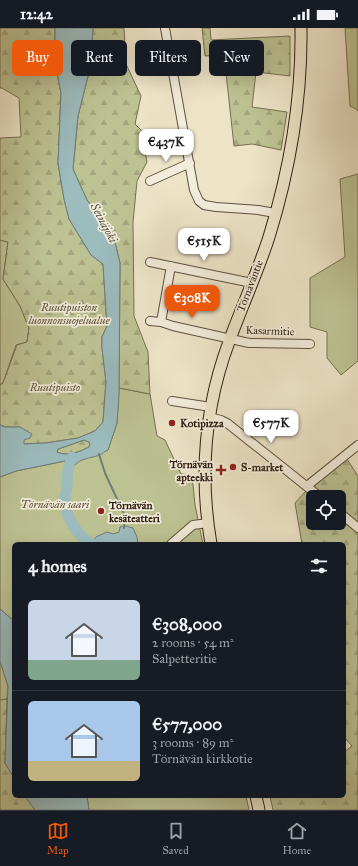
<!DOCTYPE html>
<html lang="en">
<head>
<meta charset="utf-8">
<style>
	:root { --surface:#171b24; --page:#242831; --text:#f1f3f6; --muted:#9ea1a6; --line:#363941; --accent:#ea580c }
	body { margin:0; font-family:"IM FELL Great Primer",serif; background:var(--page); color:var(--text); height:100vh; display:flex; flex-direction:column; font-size:15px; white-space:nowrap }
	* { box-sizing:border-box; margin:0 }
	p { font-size:13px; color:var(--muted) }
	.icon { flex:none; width:22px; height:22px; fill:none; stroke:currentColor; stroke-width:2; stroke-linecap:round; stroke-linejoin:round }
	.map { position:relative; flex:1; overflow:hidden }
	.panel { position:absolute; left:12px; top:514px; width:334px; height:256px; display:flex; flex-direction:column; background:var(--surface); border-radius:6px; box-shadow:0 4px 16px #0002 }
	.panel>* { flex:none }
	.top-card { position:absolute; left:12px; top:12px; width:334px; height:36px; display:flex; gap:8px }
	.fabs { position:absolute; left:306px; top:462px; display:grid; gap:8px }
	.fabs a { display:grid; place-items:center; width:40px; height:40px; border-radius:6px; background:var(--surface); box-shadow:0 4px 16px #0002; font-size:20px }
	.price { position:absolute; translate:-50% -34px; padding:0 9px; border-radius:8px; background:#fff; color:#222; font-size:13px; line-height:26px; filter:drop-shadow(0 1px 2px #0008) }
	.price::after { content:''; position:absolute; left:50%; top:24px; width:12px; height:9px; margin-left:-6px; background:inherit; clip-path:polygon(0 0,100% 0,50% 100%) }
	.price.current { background:var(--accent); color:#fff }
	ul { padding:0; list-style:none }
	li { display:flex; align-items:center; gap:12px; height:100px; padding:0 16px }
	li+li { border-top:1px solid var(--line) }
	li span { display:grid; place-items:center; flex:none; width:112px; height:80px; border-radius:6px; color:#555 }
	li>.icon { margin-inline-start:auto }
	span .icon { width:48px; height:48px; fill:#fffc; stroke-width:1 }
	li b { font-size:17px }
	h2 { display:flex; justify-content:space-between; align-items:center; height:48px; padding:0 16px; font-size:17px }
	.tag { padding:0 14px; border-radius:6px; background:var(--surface); box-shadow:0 4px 16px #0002; font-size:14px; line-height:36px }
	.tag.current { background:var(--accent); color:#fff }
	.status { display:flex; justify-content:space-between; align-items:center; height:28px; padding:0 20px; background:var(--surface); direction:ltr }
	.status svg { height:11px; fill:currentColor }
	.menu { display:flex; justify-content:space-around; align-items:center; height:56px; border-top:1px solid var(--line); background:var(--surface); font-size:11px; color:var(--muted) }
	.menu a { display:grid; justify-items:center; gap:2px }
	.menu .current { color:var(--accent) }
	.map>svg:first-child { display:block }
	.green { fill:#bdc293; stroke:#767052 }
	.forest { fill:url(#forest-firs); stroke:#767052; fill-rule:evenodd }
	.water { fill:#9cbcbe; stroke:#707d79; fill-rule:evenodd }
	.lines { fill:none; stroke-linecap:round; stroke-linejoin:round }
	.stream { stroke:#707d79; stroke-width:2 }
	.river { stroke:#9cbcbe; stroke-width:11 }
	.minor-casing { stroke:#5e5040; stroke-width:10 }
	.major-casing { stroke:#2f1f12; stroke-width:13 }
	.minor { stroke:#f3eddb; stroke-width:8 }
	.major { stroke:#ede4c8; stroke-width:11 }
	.poi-dot { fill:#8f2418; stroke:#f3eddb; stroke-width:1.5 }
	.labels { text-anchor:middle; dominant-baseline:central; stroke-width:3.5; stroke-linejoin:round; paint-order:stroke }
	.street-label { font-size:11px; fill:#2f1f12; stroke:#f3eddb }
	.park-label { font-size:11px; font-style:italic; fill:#5a5039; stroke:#f3eddb }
	.poi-label { font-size:11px; font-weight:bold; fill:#2f1f12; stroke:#f3eddb; text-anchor:start }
	.water-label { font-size:12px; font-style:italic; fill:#504e46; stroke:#f3eddb }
</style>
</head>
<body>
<div class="status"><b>12:42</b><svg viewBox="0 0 49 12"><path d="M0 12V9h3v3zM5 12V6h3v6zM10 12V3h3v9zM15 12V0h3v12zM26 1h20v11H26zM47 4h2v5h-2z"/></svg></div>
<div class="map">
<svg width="358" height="782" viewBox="0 0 358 782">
	<defs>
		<pattern id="forest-firs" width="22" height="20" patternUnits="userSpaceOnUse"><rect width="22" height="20" fill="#bdc293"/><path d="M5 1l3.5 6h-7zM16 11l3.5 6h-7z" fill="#a3a67e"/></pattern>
	</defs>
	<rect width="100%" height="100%" fill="#ede4c8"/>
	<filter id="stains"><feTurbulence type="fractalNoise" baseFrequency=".005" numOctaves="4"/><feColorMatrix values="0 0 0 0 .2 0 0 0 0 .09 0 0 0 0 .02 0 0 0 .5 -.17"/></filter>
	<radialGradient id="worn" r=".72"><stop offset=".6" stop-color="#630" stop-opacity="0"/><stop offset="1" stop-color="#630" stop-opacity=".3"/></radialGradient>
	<!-- green -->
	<path class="green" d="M345,0H358V83L356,81L350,78Z
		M358,146V333L341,347L327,330V304L310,299V250L345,229L340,151Z
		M0,212L8,214L3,251L20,278L29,300L27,314L16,317L3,355L0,357Z
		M119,360L150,366L157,408L165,412L181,446L192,447L195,477L203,516H14V593L0,581V449L16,443L65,433L73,439L78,433L108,422L117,395Z
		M0,633L8,658L7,671L0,672Z
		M87,768H246L249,782H89Z"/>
	<!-- forest -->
	<path class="forest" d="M0,0H55V35L61,65L58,135L64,171L69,191L91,227L103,236L107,298L102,309V320L106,354L103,394L95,403L78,410L46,415L23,416L20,399H5L0,397V357L3,355L17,317L27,314L29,300L20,278L3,251L8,214L0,212V110L21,109L19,70L2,60H0Z
		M93,0H124L126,36L141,68L135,96L142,103L147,134L137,153L133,194L134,288L148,324L150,366L119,360L120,235L113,206L87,172L73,141L78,88L91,36Z
		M202,0H210L211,12L290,8V48L256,44L252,79L287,84L281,122L252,116L234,118L224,27L205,28Z
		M84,412L89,414L90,416L89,419C79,424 68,429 57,424L58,421L61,420Z
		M347,431L358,448V782H273L270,768H344V724L352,718L344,709V516H329L327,514L322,516H302L295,475L306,463ZM313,469H339V495H313Z
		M7,671L5,735L14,750V768H25L35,782H0V672Z"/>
	<!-- water -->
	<path class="water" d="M55,0H93L91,36L78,88L73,141L87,172L113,206L120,235L119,368L117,395L108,422C105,423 102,426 100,427C88,431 82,429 73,439L68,438L65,433L16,443L0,449V397L5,399H20L32,406L30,410L24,412V416L46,415L78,410L95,403L103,394L106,354L102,320V309L107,298L103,236L91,227L69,191L64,171L58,135L61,65L55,35ZM84,412L89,414L90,416L89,419C79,424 68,429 57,424L58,421L61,420Z
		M125,498L133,500L137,509L138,516H91L96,509L107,504L113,506L119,504L120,499Z
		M0,581L14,593V750L5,735L8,658L0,633Z
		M25,768H87L89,782H35Z"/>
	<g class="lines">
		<!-- stream -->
		<path class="stream" d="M99,426L105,445L125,488L124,500"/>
		<!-- river -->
		<path class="river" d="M72,429C67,441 67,447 67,460C66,464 65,468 65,472C66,490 76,507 92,516"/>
		<!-- minor casing -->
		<g class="minor-casing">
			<path id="minor" d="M165,0L194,162L199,173L204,177L216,179L258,182L275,185
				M150,153L190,135
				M150,234L252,255
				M150,293L161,294L173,298L249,315L310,316
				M161,294L171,238
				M172,373L211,379
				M209,389L221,392L227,395L320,469
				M307,458L358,417
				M339,484L358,500
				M171,516L193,497L208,495"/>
		</g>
		<!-- major casing -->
		<g class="major-casing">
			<path id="major" d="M211,516C199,446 205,377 230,311C243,276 258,243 269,209C290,141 302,71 301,0
				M256,768L259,782"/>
		</g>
		<!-- minor -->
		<use href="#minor" class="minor"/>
		<!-- major -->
		<use href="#major" class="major"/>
	</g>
	<!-- markers -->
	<g class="poi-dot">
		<circle cx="172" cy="395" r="4"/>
		<circle cx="233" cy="439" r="4"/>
		<path d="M219 436h4v4h4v4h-4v4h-4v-4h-4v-4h4z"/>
		<circle cx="101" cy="483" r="4"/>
	</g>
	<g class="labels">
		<!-- street labels -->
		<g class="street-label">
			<text transform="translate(250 258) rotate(-69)">Törnäväntie</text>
			<text transform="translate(270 303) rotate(2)">Kasarmitie</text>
		</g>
		<!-- park labels -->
		<g class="park-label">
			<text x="69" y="279">Ruutipuiston<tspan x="69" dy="13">luonnonsuojelualue</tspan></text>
			<text x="55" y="359">Ruutipuisto</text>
			<text x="55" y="476">Törnävän saari</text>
		</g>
		<!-- poi labels -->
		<g class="poi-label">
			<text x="180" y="395">Kotipizza</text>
			<text x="213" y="436" text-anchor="end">Törnävän<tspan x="213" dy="13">apteekki</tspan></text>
			<text x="241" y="439">S-market</text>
			<text x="109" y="477">Törnävän<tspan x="109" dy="13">kesäteatteri</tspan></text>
		</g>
		<!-- water labels -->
		<g class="water-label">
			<text transform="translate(104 195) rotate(62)">Seinäjoki</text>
		</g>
	</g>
	<rect width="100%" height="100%" filter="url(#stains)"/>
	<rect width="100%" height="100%" fill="url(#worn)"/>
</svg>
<div class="fabs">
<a><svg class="icon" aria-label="locate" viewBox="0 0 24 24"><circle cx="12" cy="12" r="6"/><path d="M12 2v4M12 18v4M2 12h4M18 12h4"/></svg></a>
</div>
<b class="price" style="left:166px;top:135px">€437K</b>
<b class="price" style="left:204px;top:234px">€515K</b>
<b class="price current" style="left:192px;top:291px">€308K</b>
<b class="price" style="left:271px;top:416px">€577K</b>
<div class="top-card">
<a class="tag current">Buy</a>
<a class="tag">Rent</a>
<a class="tag">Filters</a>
<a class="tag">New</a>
</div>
<section class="panel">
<h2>4 homes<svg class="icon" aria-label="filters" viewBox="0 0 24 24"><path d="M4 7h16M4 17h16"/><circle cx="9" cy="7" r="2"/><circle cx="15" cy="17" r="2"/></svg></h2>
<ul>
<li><span style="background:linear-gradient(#c9d6e8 75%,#7fa58c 0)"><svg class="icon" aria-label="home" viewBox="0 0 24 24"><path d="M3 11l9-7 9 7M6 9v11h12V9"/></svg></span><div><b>€308,000</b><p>2 rooms · 54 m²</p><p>Salpetteritie</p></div></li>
<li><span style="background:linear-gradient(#a9c7e8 75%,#c2b280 0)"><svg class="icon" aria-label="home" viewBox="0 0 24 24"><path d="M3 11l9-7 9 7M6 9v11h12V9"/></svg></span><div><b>€577,000</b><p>3 rooms · 89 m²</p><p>Törnävän kirkkotie</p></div></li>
</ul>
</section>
</div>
<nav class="menu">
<a class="current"><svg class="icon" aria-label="map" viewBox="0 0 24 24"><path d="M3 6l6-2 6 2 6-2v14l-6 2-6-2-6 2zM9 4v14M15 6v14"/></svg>Map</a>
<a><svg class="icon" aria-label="saved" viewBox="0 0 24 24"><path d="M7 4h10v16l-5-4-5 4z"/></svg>Saved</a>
<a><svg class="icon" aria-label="home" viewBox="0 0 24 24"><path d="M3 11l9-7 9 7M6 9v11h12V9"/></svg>Home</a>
</nav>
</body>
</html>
